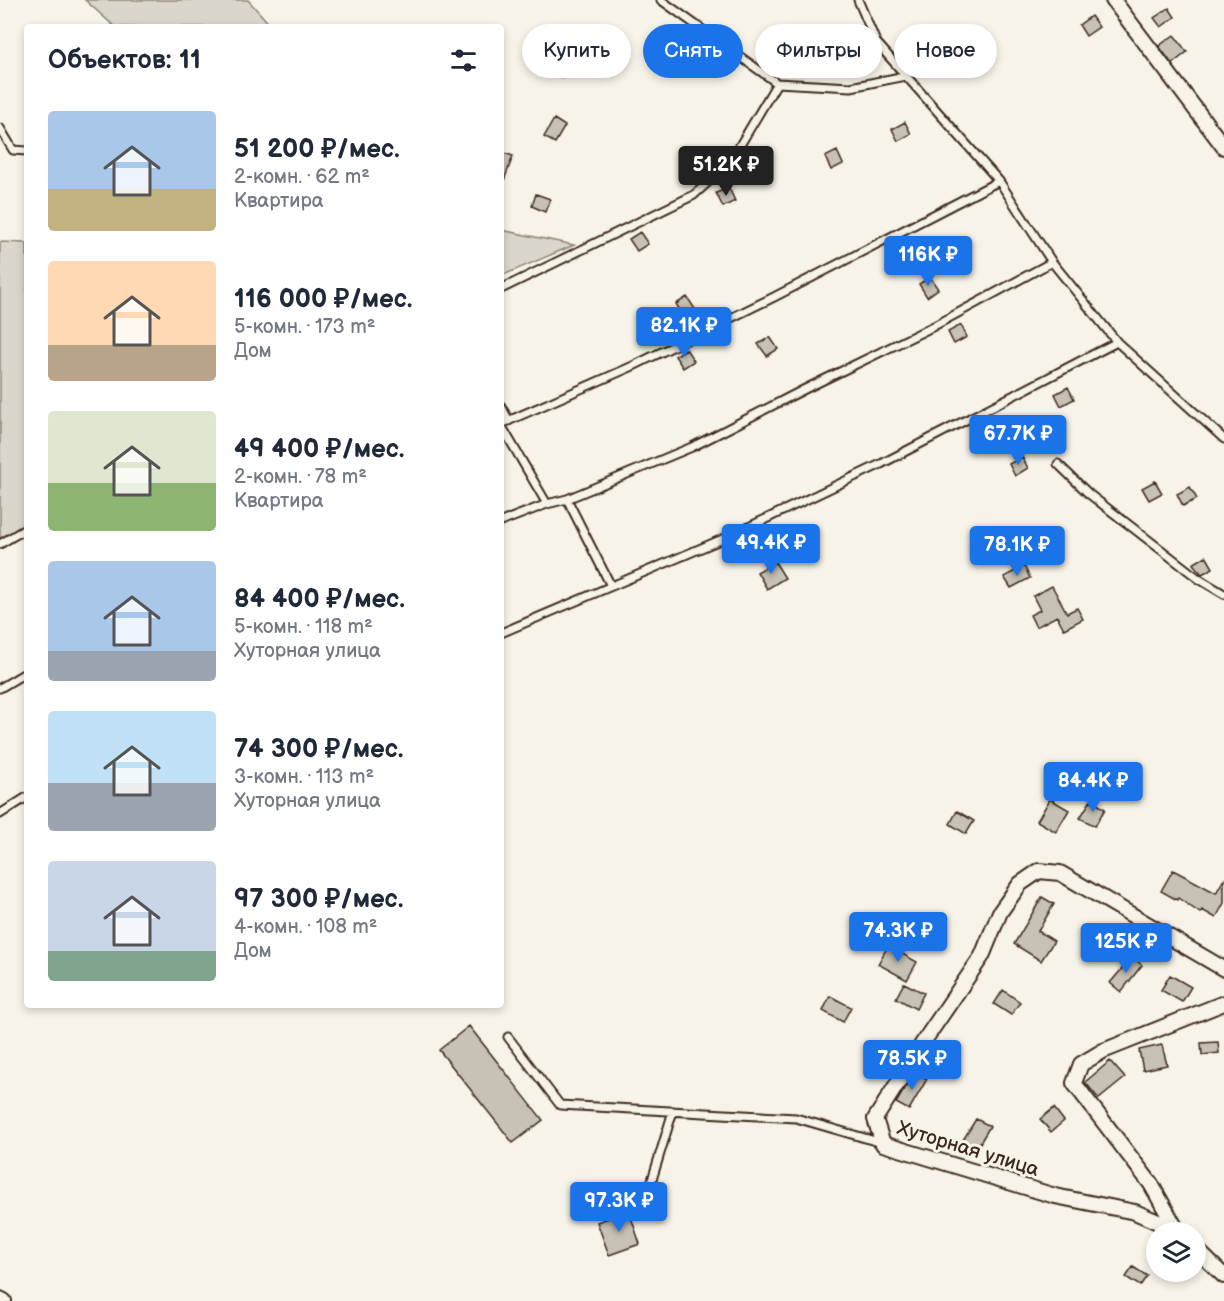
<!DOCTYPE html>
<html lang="ru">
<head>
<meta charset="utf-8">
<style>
	:root { --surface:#fff; --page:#f2f2f3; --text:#1f2937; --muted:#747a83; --accent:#1a73e8 }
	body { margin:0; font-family:"Balsamiq Sans",sans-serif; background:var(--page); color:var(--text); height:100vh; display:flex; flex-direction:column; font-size:22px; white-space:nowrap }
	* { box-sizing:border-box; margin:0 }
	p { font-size:20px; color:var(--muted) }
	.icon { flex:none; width:33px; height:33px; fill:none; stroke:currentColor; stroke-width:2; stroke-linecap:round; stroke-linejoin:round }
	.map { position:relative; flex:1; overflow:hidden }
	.side { position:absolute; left:24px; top:24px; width:480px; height:984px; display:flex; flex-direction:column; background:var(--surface); border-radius:6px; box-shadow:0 3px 9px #0003 }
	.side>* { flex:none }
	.top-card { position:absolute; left:522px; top:24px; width:570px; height:54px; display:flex; gap:12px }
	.fabs { position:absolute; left:1146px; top:1222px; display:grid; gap:12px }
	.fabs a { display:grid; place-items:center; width:60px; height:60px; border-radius:50%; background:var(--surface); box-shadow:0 3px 9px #0003; font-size:30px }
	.price { position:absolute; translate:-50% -51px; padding:0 14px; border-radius:6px; background:var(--accent); color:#fff; font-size:20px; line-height:39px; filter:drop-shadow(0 2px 3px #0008) }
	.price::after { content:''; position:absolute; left:50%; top:36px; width:18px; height:14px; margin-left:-9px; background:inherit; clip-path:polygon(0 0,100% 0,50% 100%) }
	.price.active { background:#222; color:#fff }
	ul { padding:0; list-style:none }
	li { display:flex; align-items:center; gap:18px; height:150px; padding:0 24px }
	li span { display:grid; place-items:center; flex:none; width:168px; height:120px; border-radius:6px; color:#555 }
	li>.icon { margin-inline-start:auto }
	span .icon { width:72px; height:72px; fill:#fffc; stroke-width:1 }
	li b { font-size:26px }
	h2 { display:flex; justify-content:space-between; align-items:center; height:72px; padding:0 24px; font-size:26px }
	.chip { padding:0 21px; border-radius:27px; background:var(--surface); box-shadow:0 3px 9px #0003; font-size:21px; line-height:54px }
	.chip.active { background:var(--accent); color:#fff }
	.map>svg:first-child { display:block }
	.green { fill:#dbd6cb; stroke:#8b8074; stroke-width:1.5 }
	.building { fill:#c8c1b6; stroke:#3b2a1e; stroke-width:1.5 }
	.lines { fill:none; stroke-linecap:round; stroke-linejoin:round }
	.service-casing { stroke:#3b2a1e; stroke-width:11 }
	.minor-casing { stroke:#3b2a1e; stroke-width:18 }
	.service { stroke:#f7f3e8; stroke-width:7 }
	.minor { stroke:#f7f3e8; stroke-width:14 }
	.labels { text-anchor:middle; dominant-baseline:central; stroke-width:6; stroke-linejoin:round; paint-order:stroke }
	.street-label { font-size:20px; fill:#3b2a1e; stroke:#f7f3e8 }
</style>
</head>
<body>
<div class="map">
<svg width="1224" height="1301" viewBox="0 0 1224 1301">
	<rect width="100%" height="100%" fill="#f7f3e8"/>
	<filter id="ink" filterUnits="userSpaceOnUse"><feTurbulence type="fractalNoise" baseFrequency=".0167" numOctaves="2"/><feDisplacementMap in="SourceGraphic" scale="12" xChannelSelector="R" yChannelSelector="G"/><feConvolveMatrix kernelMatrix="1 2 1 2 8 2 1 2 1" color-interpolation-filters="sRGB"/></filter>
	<g filter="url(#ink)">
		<!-- green -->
		<path class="green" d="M85,0H248L272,27H115Z
			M501,230L574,245L501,276Z
			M0,242L27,243V528L0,544Z"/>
		<!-- building -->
		<path class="building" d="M1169,8L1175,17L1161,27L1154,18Z
			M1091,16L1099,27L1086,36L1079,25Z
			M1174,35L1187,52L1172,64L1159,46Z
			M555,59L569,66L563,78L549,71Z
			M554,119L565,126L555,143L544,137Z
			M905,122L911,134L898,141L892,129Z
			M837,151L843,164L831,170L825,157Z
			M501,152L513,156L502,186H501Z
			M729,188L735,201L723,207L716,193Z
			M536,194L550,199L545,212L532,206Z
			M640,232L648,244L637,251L629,239Z
			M930,277L938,289L927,297L919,284Z
			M687,297L695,309L684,316L676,304Z
			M961,325L967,337L954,344L948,332Z
			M770,337L778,349L767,356L758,344Z
			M686,349L694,361L683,368L675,356Z
			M1068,387L1074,399L1061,406L1055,394Z
			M1022,457L1028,468L1015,476L1009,464Z
			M1155,481L1162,493L1149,500L1142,488Z
			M1190,487L1197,499L1183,506L1177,494Z
			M1206,556L1213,568L1202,574L1193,564Z
			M775,562L785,578L767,589L757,572Z
			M1024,566L1030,578L1011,588L1004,577Z
			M1052,586L1067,613L1077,608L1083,619L1064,629L1057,616L1036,627L1030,615L1040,610L1033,596Z
			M1050,799L1069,810L1056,832L1037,821Z
			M1091,800L1105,809L1095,826L1080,818Z
			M957,811L974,821L966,834L950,824Z
			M1173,870L1216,893L1224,879V903L1216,918L1202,910L1200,913L1178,898L1177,900L1161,891Z
			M1042,897L1054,904L1038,931L1054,941L1041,961L1014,944Z
			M888,946L917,962L907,980L878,964Z
			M1132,957L1142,965L1121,992L1110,983Z
			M1170,975L1191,987L1182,1002L1161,990Z
			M904,983L924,993L916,1009L896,998Z
			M1003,990L1020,1002L1011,1015L994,1004Z
			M830,996L851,1007L843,1022L823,1011Z
			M469,1026L543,1120L513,1143L439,1050Z
			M1218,1042L1219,1053L1202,1055L1201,1043Z
			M1162,1045L1167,1065L1143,1070L1139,1050Z
			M1110,1061L1125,1078L1099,1099L1085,1082Z
			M915,1072L927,1079L909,1110L896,1103Z
			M1054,1108L1064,1121L1051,1132L1040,1119Z
			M976,1119L990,1126L977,1148L963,1140Z
			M629,1211L640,1244L609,1255L597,1222Z
			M1133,1267L1147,1276L1140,1286L1126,1277Z"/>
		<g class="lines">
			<!-- service casing -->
			<g class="service-casing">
				<path id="service" d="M661,0L777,83
					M858,0L876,42L999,181L1052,262L1117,342L1224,439
					M0,128L13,150L27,151
					M501,289L694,195L730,162L777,83L851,87L905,76
					M501,406L509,421
					M501,424L633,366L776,296L999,181
					M501,425L547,504
					M1058,464L1089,494L1199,579L1224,594
					M567,499L611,586
					M501,522L547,504L567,499L692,447L805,389L934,326L1052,262
					M0,544L27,528
					M501,633L732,535L881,464L1117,342
					M0,688L27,672
					M0,814L27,797
					M508,1037L560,1105L796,1118L882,1143
					M648,1193L673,1111"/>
			</g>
			<!-- minor casing -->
			<g class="minor-casing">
				<path id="minor" d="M1113,0L1224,147
					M1176,1230L1135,1212L1055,1196L883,1144L875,1119L926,1038L982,956L1000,912L1020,884L1039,871L1060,873L1224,969
					M1178,1232L1151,1184L1074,1083L1081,1064L1103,1051L1224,1003
					M1196,1249L1224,1276
					M0,1299L4,1301"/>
			</g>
			<!-- service -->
			<use href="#service" class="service"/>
			<!-- minor -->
			<use href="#minor" class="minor"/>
		</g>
	</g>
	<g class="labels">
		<!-- street labels -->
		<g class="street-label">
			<text transform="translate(968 1149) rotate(17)">Хуторная улица</text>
		</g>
	</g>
</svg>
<div class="fabs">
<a><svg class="icon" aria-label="layers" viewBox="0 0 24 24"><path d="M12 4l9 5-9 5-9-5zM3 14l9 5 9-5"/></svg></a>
</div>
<b class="price active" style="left:726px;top:197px">51.2K ₽</b>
<b class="price" style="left:928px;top:287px">116K ₽</b>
<b class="price" style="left:684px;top:358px">82.1K ₽</b>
<b class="price" style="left:1018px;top:466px">67.7K ₽</b>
<b class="price" style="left:771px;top:575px">49.4K ₽</b>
<b class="price" style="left:1017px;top:577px">78.1K ₽</b>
<b class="price" style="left:1093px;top:813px">84.4K ₽</b>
<b class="price" style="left:898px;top:963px">74.3K ₽</b>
<b class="price" style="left:1126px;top:974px">125K ₽</b>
<b class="price" style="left:912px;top:1091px">78.5K ₽</b>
<b class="price" style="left:619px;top:1233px">97.3K ₽</b>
<div class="top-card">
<a class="chip">Купить</a>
<a class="chip active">Снять</a>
<a class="chip">Фильтры</a>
<a class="chip">Новое</a>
</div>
<section class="side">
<h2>Объектов: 11<svg class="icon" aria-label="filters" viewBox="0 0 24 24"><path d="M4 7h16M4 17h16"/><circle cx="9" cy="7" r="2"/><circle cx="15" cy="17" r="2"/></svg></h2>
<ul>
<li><span style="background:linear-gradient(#a9c7e8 65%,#c2b280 0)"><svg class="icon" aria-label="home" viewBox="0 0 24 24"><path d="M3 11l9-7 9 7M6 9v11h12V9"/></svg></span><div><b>51 200 ₽/мес.</b><p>2-комн. · 62 m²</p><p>Квартира</p></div></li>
<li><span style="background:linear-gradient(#ffd9b3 70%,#b9a48a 0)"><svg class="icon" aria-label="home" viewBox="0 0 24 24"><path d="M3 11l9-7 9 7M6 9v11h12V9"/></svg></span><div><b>116 000 ₽/мес.</b><p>5-комн. · 173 m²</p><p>Дом</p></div></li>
<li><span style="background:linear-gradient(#dfe7d0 60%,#8fb573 0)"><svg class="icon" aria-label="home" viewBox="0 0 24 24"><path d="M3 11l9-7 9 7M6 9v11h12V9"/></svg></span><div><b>49 400 ₽/мес.</b><p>2-комн. · 78 m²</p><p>Квартира</p></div></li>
<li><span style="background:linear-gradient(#a9c7e8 75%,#9aa5b1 0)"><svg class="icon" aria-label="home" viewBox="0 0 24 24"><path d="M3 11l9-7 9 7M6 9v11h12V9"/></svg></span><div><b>84 400 ₽/мес.</b><p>5-комн. · 118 m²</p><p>Хуторная улица</p></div></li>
<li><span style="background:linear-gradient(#bfe0f5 60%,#9aa5b1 0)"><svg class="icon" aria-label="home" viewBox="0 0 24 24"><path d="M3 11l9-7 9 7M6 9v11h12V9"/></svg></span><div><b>74 300 ₽/мес.</b><p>3-комн. · 113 m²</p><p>Хуторная улица</p></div></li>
<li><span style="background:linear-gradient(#c9d6e8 75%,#7fa58c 0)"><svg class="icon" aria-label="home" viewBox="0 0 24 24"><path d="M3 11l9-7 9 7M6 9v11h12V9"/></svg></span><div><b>97 300 ₽/мес.</b><p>4-комн. · 108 m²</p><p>Дом</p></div></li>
</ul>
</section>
</div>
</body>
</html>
